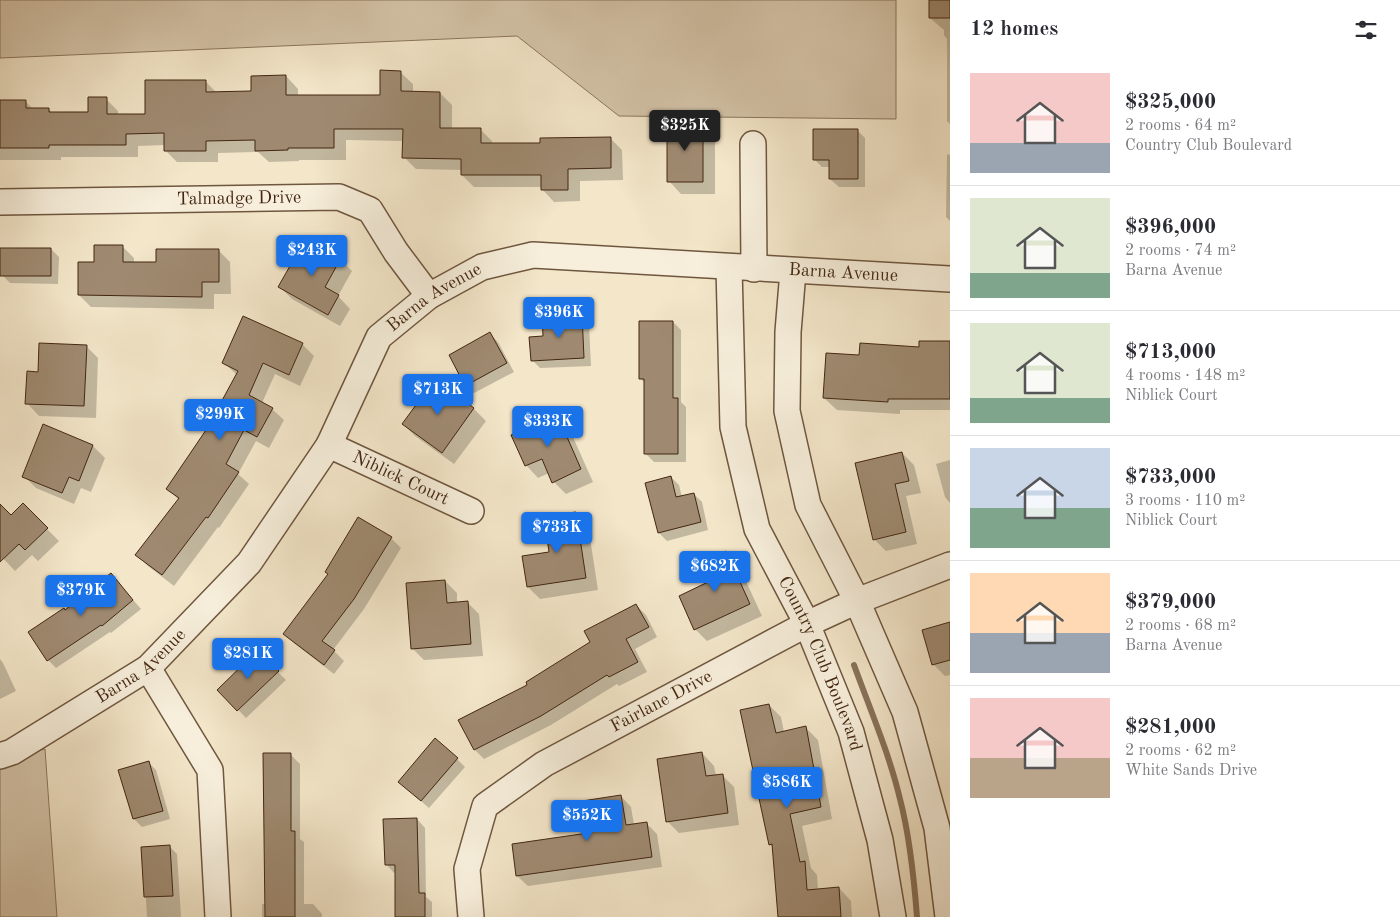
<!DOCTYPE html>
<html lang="en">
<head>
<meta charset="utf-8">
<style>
	:root { --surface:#fff; --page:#f7f7f7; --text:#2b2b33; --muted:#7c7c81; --line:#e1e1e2; --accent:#1a73e8 }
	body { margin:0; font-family:"Old Standard TT",serif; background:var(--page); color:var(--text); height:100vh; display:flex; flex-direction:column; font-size:19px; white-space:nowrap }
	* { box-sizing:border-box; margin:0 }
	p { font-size:16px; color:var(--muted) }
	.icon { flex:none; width:28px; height:28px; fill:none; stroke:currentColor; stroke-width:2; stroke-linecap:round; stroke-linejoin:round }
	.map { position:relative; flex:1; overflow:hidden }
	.panel { display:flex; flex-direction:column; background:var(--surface); width:450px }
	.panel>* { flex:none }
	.price { position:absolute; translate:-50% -42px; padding:0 11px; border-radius:5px; background:var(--accent); color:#fff; font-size:16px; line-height:32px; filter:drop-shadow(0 1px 2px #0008) }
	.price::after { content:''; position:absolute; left:50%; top:30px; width:15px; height:11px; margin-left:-8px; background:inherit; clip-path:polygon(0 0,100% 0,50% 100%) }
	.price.on { background:#222; color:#fff }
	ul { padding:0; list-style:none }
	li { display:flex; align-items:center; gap:15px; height:125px; padding:0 20px }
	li+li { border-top:1px solid var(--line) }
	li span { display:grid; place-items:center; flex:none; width:140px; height:100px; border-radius:0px; color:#555 }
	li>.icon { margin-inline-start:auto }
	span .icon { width:60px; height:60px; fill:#fffc; stroke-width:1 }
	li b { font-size:21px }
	h2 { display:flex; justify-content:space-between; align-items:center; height:60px; padding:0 20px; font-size:21px }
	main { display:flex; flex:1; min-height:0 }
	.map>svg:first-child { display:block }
	.green { fill:#d5c5aa; stroke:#8c765e }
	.shadow { fill:#0003 }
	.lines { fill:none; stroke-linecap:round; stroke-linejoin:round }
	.stream { stroke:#89725a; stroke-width:6 }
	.building { fill:#9f8a71; stroke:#432611 }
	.minor-casing { stroke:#6f563f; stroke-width:28 }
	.minor { stroke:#f7efdc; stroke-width:25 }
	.labels { text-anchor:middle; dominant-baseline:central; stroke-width:4.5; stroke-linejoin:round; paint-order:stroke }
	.street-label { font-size:18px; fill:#432611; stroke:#f7efdc }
</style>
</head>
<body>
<main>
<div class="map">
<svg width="950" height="917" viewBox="0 0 950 917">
	<rect width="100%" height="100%" fill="#f3e6c9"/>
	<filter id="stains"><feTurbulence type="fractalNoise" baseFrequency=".004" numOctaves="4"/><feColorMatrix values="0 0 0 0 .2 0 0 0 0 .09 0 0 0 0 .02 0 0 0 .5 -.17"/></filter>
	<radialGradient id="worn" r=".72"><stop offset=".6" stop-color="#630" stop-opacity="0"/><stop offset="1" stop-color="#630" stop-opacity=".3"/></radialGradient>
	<!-- green -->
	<path class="green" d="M0,0H896V119L619,116L517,36L0,58Z
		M45,749L57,917H0V768L36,751Z"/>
	<!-- shadow -->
	<path class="shadow" d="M930,0H950V124L947,121V39L944,35V30L930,18Z
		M400,72L413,84V92L440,93L452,105V129H480L492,141V144H542L610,138L622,150L623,180L580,181V201L554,202L542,189V187H474L462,175V170L416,169L404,157V141L346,140V160H299V161L269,162L258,152L218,153V162H177L165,150V145L138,146V157H61V160H0V101H25L33,109H49L52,113H89L106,99L118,111V115H146L205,81L217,93L252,92L286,76L298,89V96H381Z
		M702,123L715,135V194H681L669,181Z
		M857,130L865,138V187H839L830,179V167H822L814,159Z
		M947,154L950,155V221L946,217Z
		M122,246L134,258V263H158L218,250L230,262L231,294H214V309L91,307L79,295L95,263Z
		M51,249L59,257L58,284L10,283L2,275Z
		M340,259L352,271L338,296L350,309L340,326L292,299L280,287Z
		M581,316L589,324L591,366L540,368L532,360Z
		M244,318L302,344L314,356L300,386L275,374L262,403L272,409L284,420L269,448L256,441L238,474L249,484L219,528L218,527L174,586L148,566L137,555L179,500L167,488L207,431L237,375L224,363Z
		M673,322L681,330V402L686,407V462H654L646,454V384L640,378Z
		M490,334L498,342L514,372L474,393L466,385Z
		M950,343V410H900V414L837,410L824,398L860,356Z
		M86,346L98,358L96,418L39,416L27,403Z
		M435,381L474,409L486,421L454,464L415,436L403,424Z
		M556,415L569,428L593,482L566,494L554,482L549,473L538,478L526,465Z
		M44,426L93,446L105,458L91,492L81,488L74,504L36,488L24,476Z
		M902,453L914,465L921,493L906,496L917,544L886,551L874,539Z
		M950,460V503L945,497L936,464Z
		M671,477L679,485L682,497L694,494L702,502L708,530L667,541L659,533L646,484Z
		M23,505L59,541L38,561L32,555L15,571L0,555V506L11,517Z
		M576,513L588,525L598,590L540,599L528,587Z
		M391,538L401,548L364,609L333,650L344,661L334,674L295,644L284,634Z
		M726,552L738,564L762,616L707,641L695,629L710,583Z
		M111,574L141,609L111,633L110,632L56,668L48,660L66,611Z
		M445,581L457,593V603L467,602L479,614L483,656L424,660L412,648Z
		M636,605L646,615L657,637L635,649L647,672L619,686L617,684L551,725L484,759L475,750L529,686L592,643Z
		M950,624V675L945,676L933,664Z
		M258,652L286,680L246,718L219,690Z
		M0,659L3,663L16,691L0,699Z
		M769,705L781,717L784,732L806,728L818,740L832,819L802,826L811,868L817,875L818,890L839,888L851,901L852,917H779L773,848L770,844Z
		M702,753L714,766L716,776L722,775L734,787L739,825L679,833L667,821Z
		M291,755L300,764V839L304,842V904H313L322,914V917H262V904H267Z
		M457,759L465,767L429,808L407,789Z
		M148,762L156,770L170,819L142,827L134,819L120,770Z
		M621,796L631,807L634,825L646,823L657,834L662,867L528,886L517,876L589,834Z
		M417,819L425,828L426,897L432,902V917H396V872L394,873L386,864Z
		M169,846L177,854L181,917H147L143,848Z"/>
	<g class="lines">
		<!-- stream -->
		<path class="stream" d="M854,665C870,709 889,753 900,799C910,837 914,878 917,917"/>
	</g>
	<!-- building -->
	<path class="building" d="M929,0H950V18H929Z
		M380,70L401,71V91L440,92V128H481V143H540V138L611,137V168L568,169V190H541V175H461V159L402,158L403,129H334V148H288V150L255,151V140L206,141V151H164V133L126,134V145H49V148H0V100H26V108H49V112H88V97H107V114H145V80H206V92L251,91V76L286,75V95H380Z
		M667,122H703V182H667Z
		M813,129H858V179H829V160H813Z
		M306,238L341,258L325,287L339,295L328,315L278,287Z
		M94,245H123V262H156V249H219V282H202V297L78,295V262H94Z
		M0,248H51V276H0Z
		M582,314L584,358L531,361L529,337L543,336L542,316Z
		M243,316L303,343L289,375L263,363L249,395L273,408L257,437L244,430L226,464L239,472L208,518L206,517L162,575L135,555L179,498L166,489L206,430L238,371L222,363Z
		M639,321H673V398H678V454H644V379H639Z
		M490,332L507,363L465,386L449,355Z
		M919,341H950V399H888V402L823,398L826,353L859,355L860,343L919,347Z
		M39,343L87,345L84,406L25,404L27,371L38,372Z
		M435,379L474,408L442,453L402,424Z
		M557,414L581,469L552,483L542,459L525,466L511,435Z
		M43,424L93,445L79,481L69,477L62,493L22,477Z
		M902,452L909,481L895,484L906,532L873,540L855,463Z
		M671,476L676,497L694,493L701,522L658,533L645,483Z
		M23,503L48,528L25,550L19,544L0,562V504L11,515Z
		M576,512L586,578L527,587L522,556L549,552L544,516Z
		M358,517L392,537L354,599L322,641L335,650L324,665L283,634L328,574L325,572Z
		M726,551L750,604L694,630L679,596L708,582L699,563Z
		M111,573L133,600L102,626L101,625L47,661L28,632L64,608L65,610Z
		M445,580L447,603L468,601L471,644L411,649L406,583Z
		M636,604L649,627L626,639L638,662L609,677L607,675L541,716L474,750L458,720L527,685L526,682L590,642L584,631Z
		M950,622V660L932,665L922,630Z
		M258,650L279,671L237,711L217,690Z
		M769,704L776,733L806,726L821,807L790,814L800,862L805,861L807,890L839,887L841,917H778L772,844L769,845L740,710Z
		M435,738L458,758L421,801L398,782Z
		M702,752L706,776L723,774L728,813L666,822L657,759Z
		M263,753H291V831H295V917H265Z
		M149,761L163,811L133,819L118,770Z
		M621,795L626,825L647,822L652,857L516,876L512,844L588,833L582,801Z
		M417,818L419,893H425V917H395V865H385L383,819Z
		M170,845L173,896L144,897L141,847Z"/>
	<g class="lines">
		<!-- minor casing -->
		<g class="minor-casing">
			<g id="minor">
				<path d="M753,144L754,269"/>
				<path id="s1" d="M0,202L339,197L370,210L396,252L429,296"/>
				<path id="s2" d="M729,267L733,427L757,529L807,624L851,732L880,840L893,917"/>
				<path d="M793,271L788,332L787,411L808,505L857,601L905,712L937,828L948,917"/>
				<path id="s3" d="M329,445L471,511"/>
				<path d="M148,668L210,770L218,917"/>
				<path id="s4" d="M0,756L12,752L148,668L249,563L329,445L379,337L429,296L482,267L533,255L950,279"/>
				<path id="s5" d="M471,917L467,869L485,806L544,764L807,624L857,601L950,565"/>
			</g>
		</g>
		<!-- minor -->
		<use href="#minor" class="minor"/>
	</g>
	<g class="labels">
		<!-- street labels -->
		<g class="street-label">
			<text stroke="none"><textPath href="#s1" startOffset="239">Talmadge Drive</textPath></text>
			<text stroke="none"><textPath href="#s4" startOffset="1068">Barna Avenue</textPath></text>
			<text stroke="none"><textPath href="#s4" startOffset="648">Barna Avenue</textPath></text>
			<text stroke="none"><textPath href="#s3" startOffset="79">Niblick Court</textPath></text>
			<text stroke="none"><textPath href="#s4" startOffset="168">Barna Avenue</textPath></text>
			<text stroke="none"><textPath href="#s2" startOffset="414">Country Club Boulevard</textPath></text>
			<text stroke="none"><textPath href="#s5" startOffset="319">Fairlane Drive</textPath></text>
		</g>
	</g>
	<rect width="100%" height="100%" filter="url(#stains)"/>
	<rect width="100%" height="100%" fill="url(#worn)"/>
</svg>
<b class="price on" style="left:685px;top:152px">$325K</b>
<b class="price" style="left:312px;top:277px">$243K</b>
<b class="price" style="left:559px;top:339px">$396K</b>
<b class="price" style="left:438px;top:416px">$713K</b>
<b class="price" style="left:220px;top:441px">$299K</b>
<b class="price" style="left:548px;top:448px">$333K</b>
<b class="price" style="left:557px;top:554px">$733K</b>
<b class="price" style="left:715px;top:593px">$682K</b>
<b class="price" style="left:81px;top:617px">$379K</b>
<b class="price" style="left:248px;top:680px">$281K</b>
<b class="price" style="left:787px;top:809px">$586K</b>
<b class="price" style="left:587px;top:842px">$552K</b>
</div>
<section class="panel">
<h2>12 homes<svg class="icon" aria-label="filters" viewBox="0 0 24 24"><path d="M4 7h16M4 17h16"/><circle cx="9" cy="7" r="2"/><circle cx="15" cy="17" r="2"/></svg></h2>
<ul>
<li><span style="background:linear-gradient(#f6c9c9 70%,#9aa5b1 0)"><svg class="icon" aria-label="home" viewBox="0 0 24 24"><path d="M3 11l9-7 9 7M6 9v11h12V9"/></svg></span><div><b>$325,000</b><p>2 rooms · 64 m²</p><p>Country Club Boulevard</p></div></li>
<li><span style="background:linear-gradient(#dfe7d0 75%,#7fa58c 0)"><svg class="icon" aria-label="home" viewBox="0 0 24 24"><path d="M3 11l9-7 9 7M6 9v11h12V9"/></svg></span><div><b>$396,000</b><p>2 rooms · 74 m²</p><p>Barna Avenue</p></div></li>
<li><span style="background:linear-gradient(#dfe7d0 75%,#7fa58c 0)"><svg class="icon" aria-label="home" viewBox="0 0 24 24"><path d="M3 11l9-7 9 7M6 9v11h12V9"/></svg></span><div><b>$713,000</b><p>4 rooms · 148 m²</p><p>Niblick Court</p></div></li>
<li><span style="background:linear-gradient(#c9d6e8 60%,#7fa58c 0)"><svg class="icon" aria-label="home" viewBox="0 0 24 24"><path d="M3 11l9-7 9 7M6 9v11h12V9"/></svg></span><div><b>$733,000</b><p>3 rooms · 110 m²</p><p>Niblick Court</p></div></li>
<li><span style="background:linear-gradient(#ffd9b3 60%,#9aa5b1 0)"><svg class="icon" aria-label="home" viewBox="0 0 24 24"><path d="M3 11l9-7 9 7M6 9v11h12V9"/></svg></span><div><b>$379,000</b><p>2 rooms · 68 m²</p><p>Barna Avenue</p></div></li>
<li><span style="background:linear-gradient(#f6c9c9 60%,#b9a48a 0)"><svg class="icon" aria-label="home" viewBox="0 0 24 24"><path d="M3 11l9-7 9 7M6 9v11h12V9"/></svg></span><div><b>$281,000</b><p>2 rooms · 62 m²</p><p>White Sands Drive</p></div></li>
</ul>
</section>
</main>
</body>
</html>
